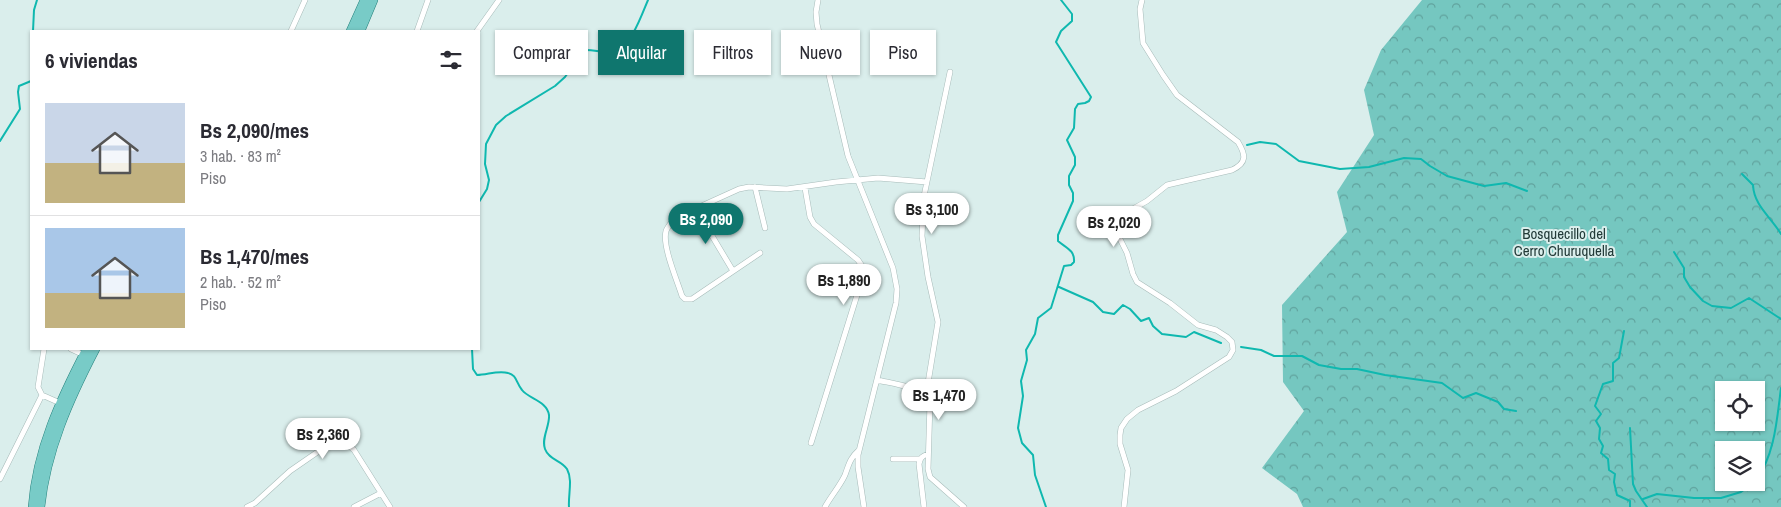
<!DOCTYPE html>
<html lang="es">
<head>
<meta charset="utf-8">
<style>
	:root { --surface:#fff; --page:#f7f7f7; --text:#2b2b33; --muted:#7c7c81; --line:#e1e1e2; --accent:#0f766e }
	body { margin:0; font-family:"Archivo Narrow",sans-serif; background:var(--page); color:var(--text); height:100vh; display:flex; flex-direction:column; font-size:19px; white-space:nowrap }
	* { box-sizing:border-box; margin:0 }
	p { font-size:16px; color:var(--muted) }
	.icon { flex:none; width:28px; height:28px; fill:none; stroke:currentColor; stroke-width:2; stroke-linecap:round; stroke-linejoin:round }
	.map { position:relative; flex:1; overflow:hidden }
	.details { position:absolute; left:30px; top:30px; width:450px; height:320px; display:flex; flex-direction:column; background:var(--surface); border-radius:0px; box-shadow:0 1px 4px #0004 }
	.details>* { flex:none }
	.top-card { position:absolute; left:495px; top:30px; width:475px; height:45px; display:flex; gap:10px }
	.tools { position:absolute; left:1715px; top:381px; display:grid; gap:10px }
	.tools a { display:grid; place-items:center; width:50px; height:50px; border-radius:0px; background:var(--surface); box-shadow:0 1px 4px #0004; font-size:25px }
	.price { position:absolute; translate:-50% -42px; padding:0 11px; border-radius:18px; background:#fff; color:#222; font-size:16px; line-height:32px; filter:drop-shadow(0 1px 2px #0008) }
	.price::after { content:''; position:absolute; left:50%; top:30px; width:15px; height:11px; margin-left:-8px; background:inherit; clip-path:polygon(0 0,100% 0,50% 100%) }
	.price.current { background:var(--accent); color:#fff }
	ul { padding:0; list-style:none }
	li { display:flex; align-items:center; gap:15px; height:125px; padding:0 15px }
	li+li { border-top:1px solid var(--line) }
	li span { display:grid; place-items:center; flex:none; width:140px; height:100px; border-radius:0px; color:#555 }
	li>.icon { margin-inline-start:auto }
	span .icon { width:60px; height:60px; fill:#fffc; stroke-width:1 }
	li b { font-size:21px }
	h2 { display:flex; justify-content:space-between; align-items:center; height:60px; padding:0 15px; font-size:21px }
	.chip { padding:0 18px; border-radius:0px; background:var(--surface); box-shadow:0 1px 4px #0004; font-size:18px; line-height:45px }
	.chip.current { background:var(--accent); color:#fff }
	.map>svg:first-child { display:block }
	.forest { fill:url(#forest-crowns); fill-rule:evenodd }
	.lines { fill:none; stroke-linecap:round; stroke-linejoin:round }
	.stream { stroke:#0fb8af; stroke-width:2 }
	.street-casing { stroke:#a7bbb9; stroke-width:6 }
	.primary-casing { stroke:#23807b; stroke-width:10 }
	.street { stroke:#fff; stroke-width:5 }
	.primary { stroke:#78cbc7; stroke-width:9 }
	.labels { text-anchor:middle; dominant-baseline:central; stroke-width:4; stroke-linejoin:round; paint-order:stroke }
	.park-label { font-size:15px; fill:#223a38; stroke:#daeeec }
</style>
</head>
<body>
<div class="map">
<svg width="1781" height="507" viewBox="0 0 1781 507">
	<defs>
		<pattern id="forest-crowns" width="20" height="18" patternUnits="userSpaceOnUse" patternTransform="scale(1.25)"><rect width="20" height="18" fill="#75c7c0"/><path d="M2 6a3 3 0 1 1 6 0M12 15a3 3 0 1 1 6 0" fill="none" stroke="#60a29d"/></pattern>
	</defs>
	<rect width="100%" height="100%" fill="#daeeec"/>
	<!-- forest -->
	<path class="forest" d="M1422,0H1781V507H1303L1297,494L1262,468L1304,411L1283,382L1282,305L1347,232L1337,192L1374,135L1364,90L1381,50ZM1724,390H1756V422H1724ZM1724,450H1756V482H1724Z"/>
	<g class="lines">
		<!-- stream -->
		<path class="stream" d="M33,31L34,10L37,0
			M0,141L20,109L18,92L19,86L31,81
			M1247,145L1260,142L1276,144L1299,161L1340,169L1369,167L1404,158L1421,159L1430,166L1447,176L1484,186L1506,183L1527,191
			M1742,174L1753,185C1754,206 1771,217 1781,234
			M479,202L487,189L489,180L485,164L486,144L496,125L506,116L555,86L565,77L584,50C594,49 604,54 615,51C631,47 642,14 648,0
			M1674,252L1684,268V277L1690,287L1703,301L1712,306L1731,308L1749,298L1781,319
			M1059,287L1093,302L1103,312L1114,314L1123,305L1130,309L1141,321L1149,318L1153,326L1162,334L1186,337L1194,332L1221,343
			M1624,331L1619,358L1613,363V381L1603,384L1595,406L1601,414L1596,421L1600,428L1599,439L1603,446L1601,453L1608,459L1609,470L1615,474L1614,482L1617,495L1630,501V507
			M1241,347L1261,350L1274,356H1302L1319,365L1341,369H1357L1385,375L1442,383L1463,398L1476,393L1498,402L1504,409L1516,411
			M472,349L473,369L477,375C487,375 498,370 508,373C517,375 516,383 522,390C529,399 547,401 549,415C550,426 541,438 545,449C549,460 561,460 567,469C573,480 568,495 569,507
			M1630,428L1633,484L1636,491L1647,507
			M1756,480C1775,455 1777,418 1781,388
			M1643,499L1657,494L1694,498H1721L1741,492L1754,482
			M1046,507L1035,475L1033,455L1022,443L1018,428L1023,396L1021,381L1027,360L1026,350L1035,334L1038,318L1051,308L1064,266L1071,265L1074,262C1075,250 1066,248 1058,241V235L1073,201V193L1069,185V176L1075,165V157L1067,140L1074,128L1075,109L1078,104L1085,103L1089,101L1091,97L1056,42L1061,31L1072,21V14L1061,0"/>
		<!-- street casing -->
		<g class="street-casing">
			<path id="street" d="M818,0L816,12L817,24L848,156L893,268L897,289L896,303L858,455V467L864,507
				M291,31L305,0
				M417,31L428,0
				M477,31L499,0
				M755,187L765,228
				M805,188L810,217L814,224L858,260L862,266V279L811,443
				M696,209L733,271
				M760,253L692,299H685L682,296C677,280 662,246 666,231C668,226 672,222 675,218L739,189L749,187L787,189L836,182L878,178L927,182
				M44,349L38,387L42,395L60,403
				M71,349L84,355
				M877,380C894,384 920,386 930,402L928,469L930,477L964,507
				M926,395L938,322L928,277L922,236L924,196L950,72
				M893,459H920
				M0,479L42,395
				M247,507L255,503L290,471L332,442L347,444L354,450L390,507
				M354,507L381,493
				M825,507C831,496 840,486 845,475C849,464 850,458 859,450
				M924,507L919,464C920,458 922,456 928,454
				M1124,507L1128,470L1120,444V435L1121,428L1127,419L1138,410L1176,391L1229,357L1233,350L1232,342L1227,337L1216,330L1198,325L1170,303L1137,282L1133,274L1127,253L1120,239V228L1123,217L1131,210L1147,201L1167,185L1232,170C1247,163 1246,155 1238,142L1177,95L1163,75L1143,43L1140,9L1142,0"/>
		</g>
		<!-- primary casing -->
		<g class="primary-casing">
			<path id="primary" d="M351,31L365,0
				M360,31L373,0
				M33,507C37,450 61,399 87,349
				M40,507C46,450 69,399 95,349"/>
		</g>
		<!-- street -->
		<use href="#street" class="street"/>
		<!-- primary -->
		<use href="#primary" class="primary"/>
	</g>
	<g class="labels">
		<!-- park labels -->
		<g class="park-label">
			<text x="1564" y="233">Bosquecillo del<tspan x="1564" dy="17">Cerro Churuquella</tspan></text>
		</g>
	</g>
</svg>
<div class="tools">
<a><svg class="icon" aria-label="locate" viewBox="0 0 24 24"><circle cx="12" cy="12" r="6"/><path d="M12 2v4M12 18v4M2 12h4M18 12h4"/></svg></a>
<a><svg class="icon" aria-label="layers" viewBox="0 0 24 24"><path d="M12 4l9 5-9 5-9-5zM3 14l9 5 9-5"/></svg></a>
</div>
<b class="price" style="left:932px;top:235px">Bs 3,100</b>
<b class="price current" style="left:706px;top:245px">Bs 2,090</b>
<b class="price" style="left:1114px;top:248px">Bs 2,020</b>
<b class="price" style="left:844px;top:306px">Bs 1,890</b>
<b class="price" style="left:939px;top:421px">Bs 1,470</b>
<b class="price" style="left:323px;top:460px">Bs 2,360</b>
<div class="top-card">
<a class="chip">Comprar</a>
<a class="chip current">Alquilar</a>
<a class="chip">Filtros</a>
<a class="chip">Nuevo</a>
<a class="chip">Piso</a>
</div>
<section class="details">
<h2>6 viviendas<svg class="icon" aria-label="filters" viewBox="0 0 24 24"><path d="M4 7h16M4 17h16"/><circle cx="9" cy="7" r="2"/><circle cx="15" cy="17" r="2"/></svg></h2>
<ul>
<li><span style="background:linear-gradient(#c9d6e8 60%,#c2b280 0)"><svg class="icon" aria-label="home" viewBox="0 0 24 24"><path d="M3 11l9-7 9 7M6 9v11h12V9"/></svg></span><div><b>Bs 2,090/mes</b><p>3 hab. · 83 m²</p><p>Piso</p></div></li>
<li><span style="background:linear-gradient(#a9c7e8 65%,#c2b280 0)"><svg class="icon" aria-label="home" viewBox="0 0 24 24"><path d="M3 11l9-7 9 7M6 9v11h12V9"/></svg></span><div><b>Bs 1,470/mes</b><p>2 hab. · 52 m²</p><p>Piso</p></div></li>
</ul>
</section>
</div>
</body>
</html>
